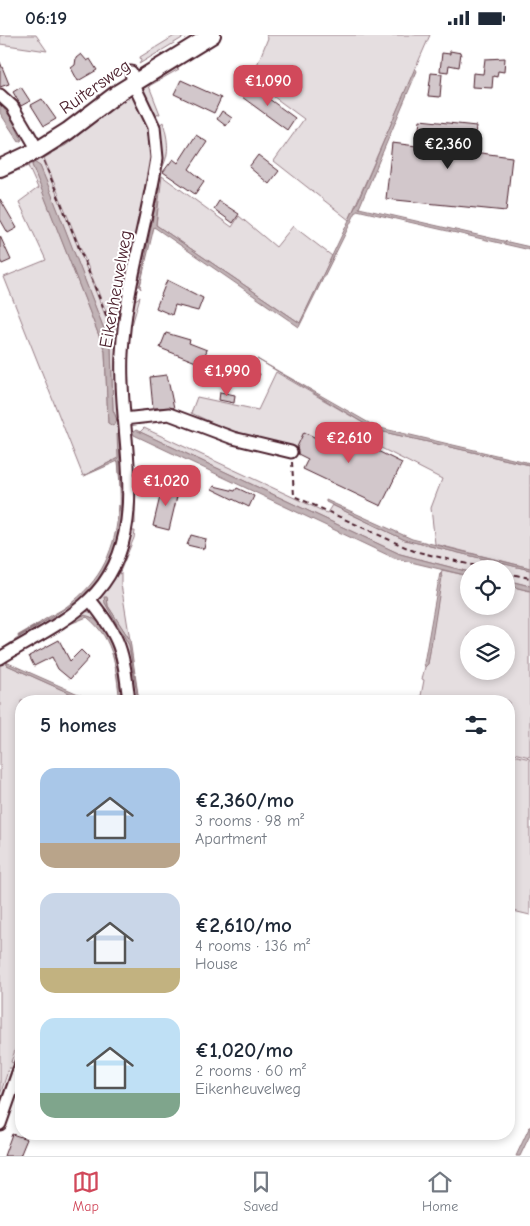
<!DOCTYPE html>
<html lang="en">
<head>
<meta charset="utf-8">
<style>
	:root { --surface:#fff; --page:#f2f2f3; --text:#1f2937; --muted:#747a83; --line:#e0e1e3; --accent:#d1495b }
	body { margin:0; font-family:"Comic Neue",sans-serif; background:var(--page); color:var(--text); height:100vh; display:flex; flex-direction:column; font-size:19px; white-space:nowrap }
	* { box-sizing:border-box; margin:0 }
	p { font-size:16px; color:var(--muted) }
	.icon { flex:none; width:28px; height:28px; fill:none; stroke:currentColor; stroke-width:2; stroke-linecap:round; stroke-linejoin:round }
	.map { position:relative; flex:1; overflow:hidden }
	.sheet { position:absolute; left:15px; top:660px; width:500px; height:445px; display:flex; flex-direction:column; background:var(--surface); border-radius:20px; box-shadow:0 2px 8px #0003 }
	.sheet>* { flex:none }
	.controls { position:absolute; left:460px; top:525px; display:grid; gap:10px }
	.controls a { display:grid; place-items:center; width:55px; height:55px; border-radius:50%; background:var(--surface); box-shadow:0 2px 8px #0003; font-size:25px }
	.price { position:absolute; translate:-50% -42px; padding:0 11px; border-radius:10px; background:var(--accent); color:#fff; font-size:16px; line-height:32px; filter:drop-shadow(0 1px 2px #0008) }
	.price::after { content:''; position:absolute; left:50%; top:30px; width:15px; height:11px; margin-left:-8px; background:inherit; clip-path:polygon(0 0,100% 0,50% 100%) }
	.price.selected { background:#222; color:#fff }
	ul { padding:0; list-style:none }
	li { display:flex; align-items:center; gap:15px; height:125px; padding:0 25px }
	li span { display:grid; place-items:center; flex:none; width:140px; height:100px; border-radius:15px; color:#555 }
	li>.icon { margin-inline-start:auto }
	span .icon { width:60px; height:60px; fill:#fffc; stroke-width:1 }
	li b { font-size:21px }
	h2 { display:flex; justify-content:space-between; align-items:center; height:60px; padding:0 25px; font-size:21px }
	.status { display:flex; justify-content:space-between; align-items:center; height:35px; padding:0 25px; background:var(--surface); direction:ltr }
	.status svg { height:14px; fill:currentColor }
	.menu { display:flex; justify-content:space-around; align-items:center; height:70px; border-top:1px solid var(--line); background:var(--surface); font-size:14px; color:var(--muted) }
	.menu a { display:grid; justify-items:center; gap:2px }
	.menu .selected { color:var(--accent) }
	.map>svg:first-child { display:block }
	.green { fill:#e5dee0; stroke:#987e86; fill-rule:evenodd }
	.water { fill:#c1b3b6; stroke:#91787e }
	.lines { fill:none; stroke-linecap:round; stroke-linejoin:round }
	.stream { stroke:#91787e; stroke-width:3 }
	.building { fill:#d2c7cb; stroke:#4a1f2b }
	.street-casing { stroke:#4a1f2b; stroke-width:15 }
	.secondary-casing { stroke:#4a1f2b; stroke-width:20 }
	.path { stroke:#4a1f2b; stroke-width:2; stroke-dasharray:5 4; stroke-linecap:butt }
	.street { stroke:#fff; stroke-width:11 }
	.secondary { stroke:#fff; stroke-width:16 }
	.labels { text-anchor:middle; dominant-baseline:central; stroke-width:4; stroke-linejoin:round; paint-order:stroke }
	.street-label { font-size:18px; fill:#4a1f2b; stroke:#fff }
</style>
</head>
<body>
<div class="status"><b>06:19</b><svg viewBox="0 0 49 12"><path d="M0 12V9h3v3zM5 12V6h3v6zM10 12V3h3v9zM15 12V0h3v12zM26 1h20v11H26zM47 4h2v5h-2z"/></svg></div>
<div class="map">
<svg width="530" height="1121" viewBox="0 0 530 1121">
	<rect width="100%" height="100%" fill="#fff"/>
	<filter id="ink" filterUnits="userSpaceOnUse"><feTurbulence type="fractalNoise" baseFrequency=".02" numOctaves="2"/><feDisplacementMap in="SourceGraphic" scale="10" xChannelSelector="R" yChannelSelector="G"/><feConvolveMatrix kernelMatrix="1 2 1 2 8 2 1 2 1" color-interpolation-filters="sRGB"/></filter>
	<g filter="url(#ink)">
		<!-- green -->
		<path class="green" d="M0,0H36L47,16L0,9Z
			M176,0H183L184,2L139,29L141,26L140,22Z
			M266,0H430L349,185L274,126L304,84L251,45L268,3Z
			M171,30L179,34L149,51L160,79L152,78L143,57V51Z
			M129,59L134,61L147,84L154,122L118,306L44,123L51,119V113ZM115,71L66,110L53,116Z
			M163,87C168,105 171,120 160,136L158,91Z
			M37,121L42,124L56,157L119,315L124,482L114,523L95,553L70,575L0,619V615L21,601V600C39,589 59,581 79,566C126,529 122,473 118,423L83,441L4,242L46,225L19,167L38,153L28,131L1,143L2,138ZM32,129L40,131L111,312L113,375L117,385L108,388L105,316Z
			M162,141L232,192L239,181L276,212L293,191L332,221L300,288L156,190Z
			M157,144H160L139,248L141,254L137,249Z
			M140,262L132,290L129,289L133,266Z
			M276,337L375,395L530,430V533L435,509L431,473L442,444L334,389L319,419L248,404L191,378L197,362L258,375Z
			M144,393L327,478L332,470L405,505L530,535V551L506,545V534H469V537L400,519L140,397Z
			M133,434H135V489L131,486Z
			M130,496H135L134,503L119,539L121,538V549L130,605L108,571L107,563L105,568L129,610L138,666H132L99,565L101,558L123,524Z
			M442,535L469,541V571H506V550L530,556V722L509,717V666H420L424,645L422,644L425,632L428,629ZM469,599H506V636H469Z
			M85,576L94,578L114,604L126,666H122L110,605L91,582L75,583Z
			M7,625V630L87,666H21V998L11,1027L13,1028L21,1005V1020L0,1081V1066L12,1033H9L0,1060V627Z
			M509,719L530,724V880L509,875Z"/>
		<!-- water -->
		<path class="water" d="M415,33L417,36L359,173L530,212V215L357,175L299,292L154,192L140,251L160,144L156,190L300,288L359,164Z
			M0,69L13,85L22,105L19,107L0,78Z
			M115,70L66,110L53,117V116Z
			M34,127L40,131L48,150L111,312L113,375L117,385L113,391L108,388L105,316L32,130Z
			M257,324L376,392L530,428V430L375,395Z
			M136,395L400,519L469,537V541L394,523L134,400L133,397Z
			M117,399L119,401L121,458L118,426L84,441L118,423Z
			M326,465L412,504L530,533V535L405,505L326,467Z
			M119,470L121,480L116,511L98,545L79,565L34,593C42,584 56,579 66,572C102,546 116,514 119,470Z
			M440,538L442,542L430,617L428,629L425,632L424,628Z
			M506,545L530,551V556L506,550Z
			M104,562H107L108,571L130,605L139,666L129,610L105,568Z
			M82,580C114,581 119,643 122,666H120C115,632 116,606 87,582L65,591Z
			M7,627L8,628L94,666H87L7,630Z
			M530,1091V1100L520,1121H516Z"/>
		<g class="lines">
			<!-- stream -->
			<path class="stream" d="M19,601L38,590"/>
		</g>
		<!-- building -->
		<path class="building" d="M450,16L461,18L459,32L449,30L448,37L440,36L442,18L450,19Z
			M81,19L87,26L90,24L97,35L78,46L71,33L75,30L76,23Z
			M505,23L504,37L498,36L497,42L493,41L492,53L472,52L473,38L483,39L485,24Z
			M0,27L9,49L0,52Z
			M431,38L442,39L440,62L428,61Z
			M181,45L221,63L214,78L174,59Z
			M250,50L295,83L287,95L242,62Z
			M21,52L30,66L21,71L13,57Z
			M42,64L56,84L44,91L31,70Z
			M222,76L232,83L226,91L217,84Z
			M420,85L476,91L473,117L512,122L506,176L386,164L392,108L417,111Z
			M196,100L207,107L189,134L204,146L195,159L163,137L173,124L178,128Z
			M258,120L279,136L269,149L249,132Z
			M0,164L17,193L8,198L0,184Z
			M219,166L239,179L233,188L214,174Z
			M0,201L11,225L2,229L0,225Z
			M167,245L203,263L198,276L175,270L172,280L156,273Z
			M166,298L190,305L189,308L207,315L201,329L160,313Z
			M234,326L260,339L256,346L230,333Z
			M167,340L174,373H153L150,342Z
			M220,357L235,360L234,368L219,365Z
			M325,390L402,428L381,471L303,434L308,424L298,419L297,412L304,397L318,404Z
			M163,449L179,453L169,495L153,491Z
			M214,451L235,456L237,453L254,461L249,472L212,454Z
			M191,500L206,504L204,514L187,510Z
			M59,605L70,626L81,615L89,623L70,644L58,634L52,622L34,631L29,621Z
			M12,1099L27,1104L20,1121H4Z"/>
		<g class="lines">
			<!-- street casing -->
			<g class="street-casing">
				<path id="street" d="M0,60L12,71L38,115
					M124,384L169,379L233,403L291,417
					M90,565C122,604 123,617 129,666
					M0,623C27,606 67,587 89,565C156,502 117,399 122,319C125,253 147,188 157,123L154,92L133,48L131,37
					M0,1089L21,1029"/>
			</g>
			<!-- secondary casing -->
			<g class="secondary-casing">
				<path id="secondary" d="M0,133L38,115L68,96L118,58L212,0"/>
			</g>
			<!-- path -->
			<path class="path" d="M44,126L113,297
				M292,427L294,461L414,516L489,534
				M506,538L530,543"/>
			<!-- street -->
			<use href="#street" class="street"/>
			<!-- secondary -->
			<use href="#secondary" class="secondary"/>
		</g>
	</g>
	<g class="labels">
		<!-- street labels -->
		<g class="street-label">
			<text transform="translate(95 52) rotate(-35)">Ruitersweg</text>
			<text transform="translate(116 254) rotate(-80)">Eikenheuvelweg</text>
		</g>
	</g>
</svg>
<div class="controls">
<a><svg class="icon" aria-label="locate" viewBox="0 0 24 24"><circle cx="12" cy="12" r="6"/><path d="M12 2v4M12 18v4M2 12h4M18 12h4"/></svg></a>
<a><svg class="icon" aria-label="layers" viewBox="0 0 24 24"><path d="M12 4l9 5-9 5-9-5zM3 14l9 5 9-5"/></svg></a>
</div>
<b class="price" style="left:268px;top:72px">€1,090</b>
<b class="price selected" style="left:448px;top:135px">€2,360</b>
<b class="price" style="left:227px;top:362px">€1,990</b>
<b class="price" style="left:349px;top:429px">€2,610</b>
<b class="price" style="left:166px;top:472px">€1,020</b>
<section class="sheet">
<h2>5 homes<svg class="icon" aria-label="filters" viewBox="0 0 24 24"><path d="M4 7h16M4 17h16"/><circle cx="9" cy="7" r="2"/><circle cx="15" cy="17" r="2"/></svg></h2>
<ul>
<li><span style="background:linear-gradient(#a9c7e8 75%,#b9a48a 0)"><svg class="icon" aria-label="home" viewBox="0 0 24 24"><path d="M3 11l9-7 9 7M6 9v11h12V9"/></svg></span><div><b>€2,360/mo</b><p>3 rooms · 98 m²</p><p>Apartment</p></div></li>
<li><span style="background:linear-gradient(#c9d6e8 75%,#c2b280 0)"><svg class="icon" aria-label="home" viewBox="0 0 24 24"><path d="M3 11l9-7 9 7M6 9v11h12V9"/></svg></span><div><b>€2,610/mo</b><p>4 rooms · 136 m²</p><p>House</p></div></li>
<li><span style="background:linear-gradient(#bfe0f5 75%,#7fa58c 0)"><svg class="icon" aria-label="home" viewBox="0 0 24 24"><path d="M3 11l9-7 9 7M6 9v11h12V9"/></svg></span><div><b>€1,020/mo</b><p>2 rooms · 60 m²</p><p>Eikenheuvelweg</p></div></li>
</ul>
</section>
</div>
<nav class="menu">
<a class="selected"><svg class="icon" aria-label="map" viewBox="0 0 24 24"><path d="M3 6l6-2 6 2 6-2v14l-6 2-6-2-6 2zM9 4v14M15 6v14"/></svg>Map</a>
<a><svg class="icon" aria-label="saved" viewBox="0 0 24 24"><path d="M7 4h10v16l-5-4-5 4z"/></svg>Saved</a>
<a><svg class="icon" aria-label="home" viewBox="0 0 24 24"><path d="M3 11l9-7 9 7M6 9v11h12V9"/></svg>Home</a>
</nav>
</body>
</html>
